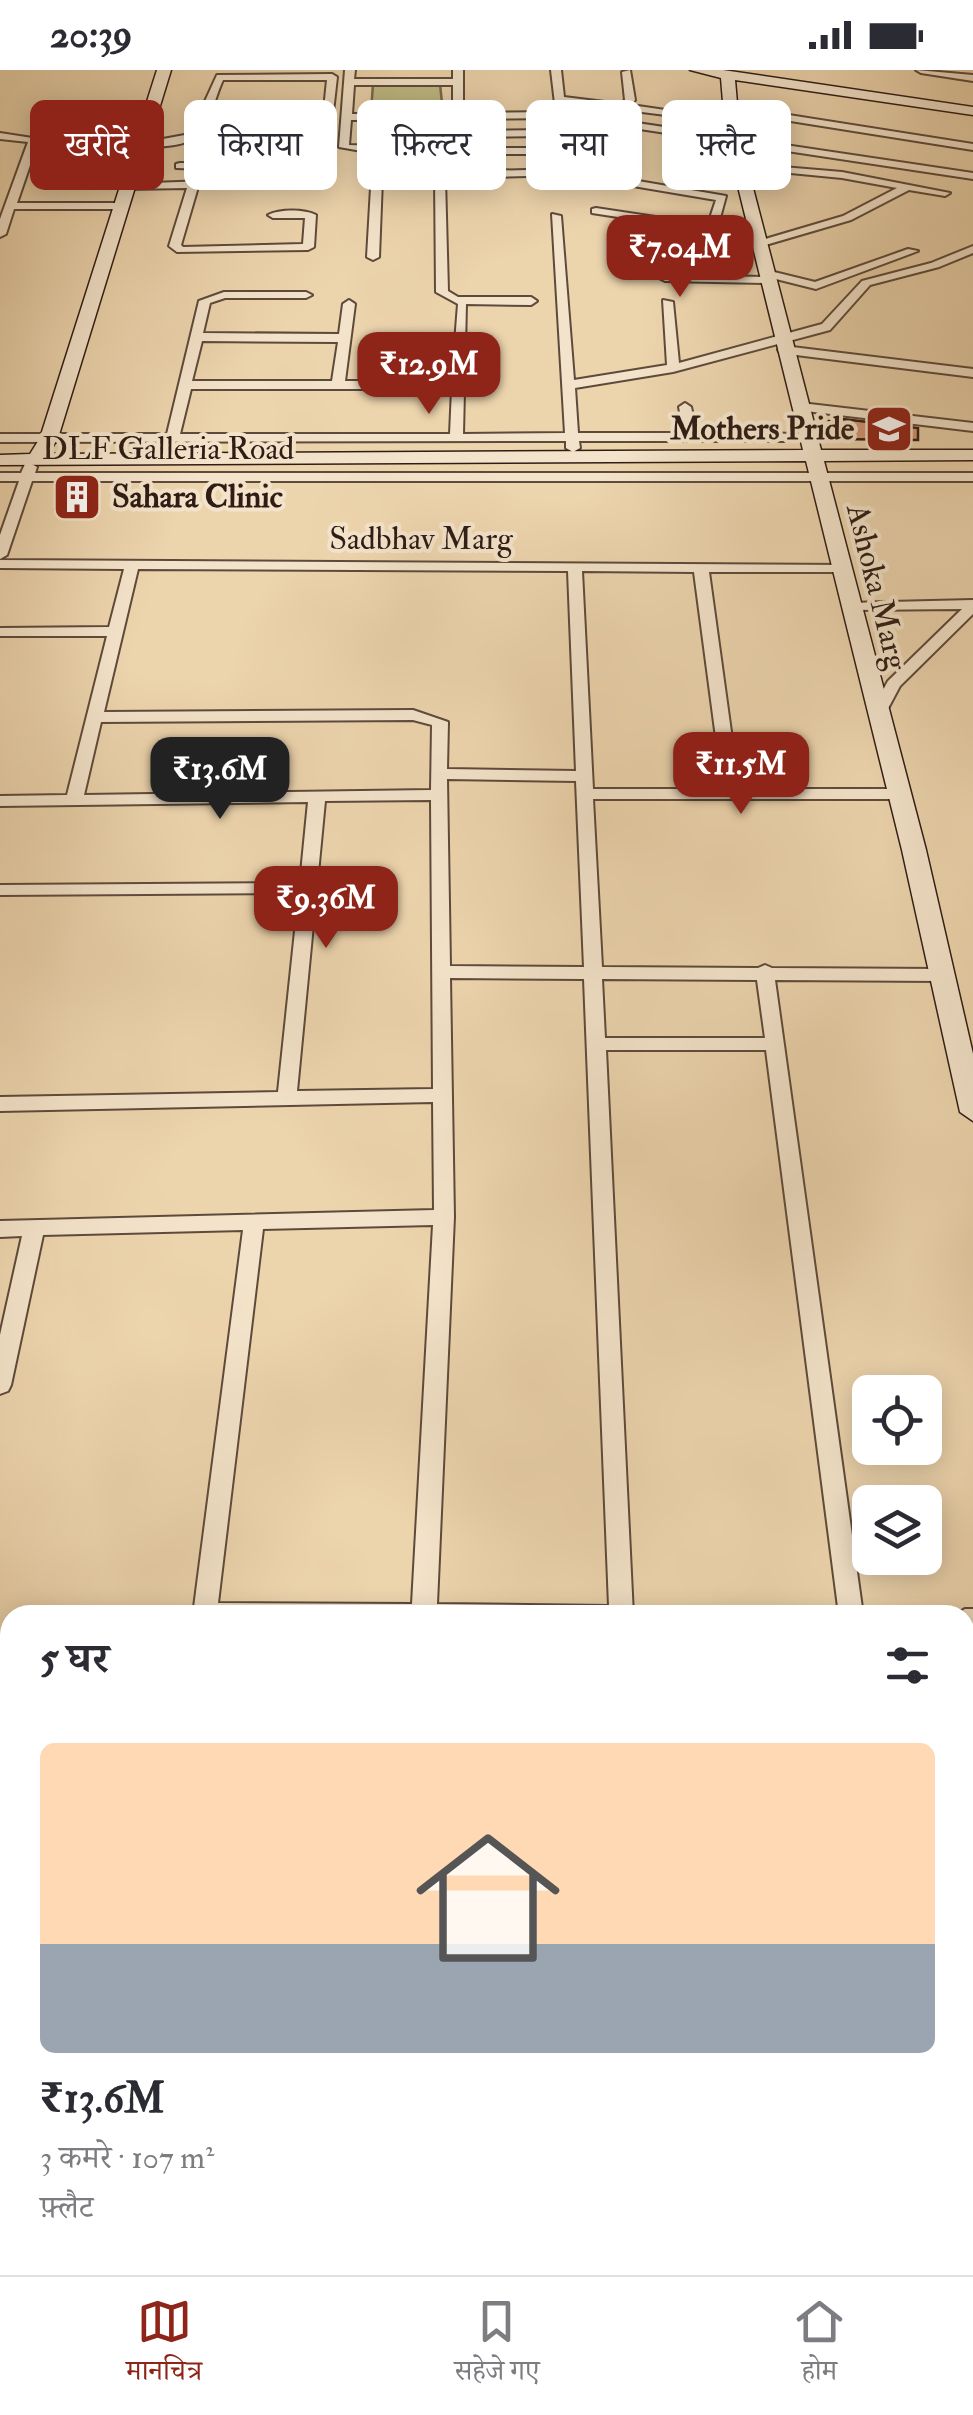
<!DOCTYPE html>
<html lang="hi">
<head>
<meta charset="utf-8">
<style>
	:root { --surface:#fff; --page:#f7f7f7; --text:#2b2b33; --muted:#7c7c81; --line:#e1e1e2; --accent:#8f2418 }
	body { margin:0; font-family:"IM FELL Double Pica","Noto Serif Devanagari",serif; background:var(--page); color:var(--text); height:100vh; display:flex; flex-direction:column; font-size:38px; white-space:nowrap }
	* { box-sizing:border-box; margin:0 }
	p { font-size:32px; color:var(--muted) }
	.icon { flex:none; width:55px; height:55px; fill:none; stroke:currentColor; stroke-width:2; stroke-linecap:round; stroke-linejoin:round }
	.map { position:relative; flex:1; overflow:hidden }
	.details { position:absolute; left:0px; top:1535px; width:975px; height:670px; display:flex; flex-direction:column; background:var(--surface); border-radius:30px 30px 0 0; box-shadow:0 5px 25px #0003 }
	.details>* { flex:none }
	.banner { position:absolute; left:30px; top:30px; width:915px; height:90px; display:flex; gap:20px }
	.buttons { position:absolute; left:852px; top:1305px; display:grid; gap:20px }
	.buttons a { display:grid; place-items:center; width:90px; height:90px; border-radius:15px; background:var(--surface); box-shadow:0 5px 25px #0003; font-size:50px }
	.price { position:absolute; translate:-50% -85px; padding:0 22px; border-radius:20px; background:var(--accent); color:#fff; font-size:32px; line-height:65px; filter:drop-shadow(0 2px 5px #0008) }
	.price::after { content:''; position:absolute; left:50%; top:60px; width:30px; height:22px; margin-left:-15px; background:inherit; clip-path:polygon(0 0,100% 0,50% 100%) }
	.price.on { background:#222; color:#fff }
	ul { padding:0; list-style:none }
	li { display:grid; align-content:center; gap:20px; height:530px; padding:0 40px }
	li+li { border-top:2px solid var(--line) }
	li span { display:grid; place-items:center; height:310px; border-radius:15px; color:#555 }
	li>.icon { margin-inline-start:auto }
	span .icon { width:180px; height:180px; fill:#fffc; stroke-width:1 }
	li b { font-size:42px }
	h2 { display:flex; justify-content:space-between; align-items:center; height:120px; padding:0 40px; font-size:42px }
	.pill { padding:0 35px; border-radius:15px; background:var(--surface); box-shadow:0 5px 25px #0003; font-size:35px; line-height:90px }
	.pill.on { background:var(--accent); color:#fff }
	.status { display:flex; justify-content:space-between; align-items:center; height:70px; padding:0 50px; background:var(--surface); direction:ltr }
	.status svg { height:28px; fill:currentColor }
	.tabs { display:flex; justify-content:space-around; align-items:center; height:140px; border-top:2px solid var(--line); background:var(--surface); font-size:28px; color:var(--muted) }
	.tabs a { display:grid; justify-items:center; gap:5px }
	.tabs .on { color:var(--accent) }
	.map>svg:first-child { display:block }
	.green { fill:#c0ba84; stroke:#786b4c; stroke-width:2.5 }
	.building { fill:#d79776; stroke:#2f1c15; stroke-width:2.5 }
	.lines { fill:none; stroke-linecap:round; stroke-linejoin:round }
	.street-casing { stroke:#5e4a3b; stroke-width:4 }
	.secondary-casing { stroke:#2f1c15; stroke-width:3 }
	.street { fill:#f3e3ca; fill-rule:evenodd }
	.secondary { fill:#f3e3ca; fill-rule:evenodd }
	.labels { text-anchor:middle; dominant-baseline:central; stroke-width:8; stroke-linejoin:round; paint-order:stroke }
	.far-poi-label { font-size:32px; font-weight:bold; fill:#2f1c15; stroke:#f3e3ca; text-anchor:end }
	.far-street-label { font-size:32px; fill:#2f1c15; stroke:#f3e3ca }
</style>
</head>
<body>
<div class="status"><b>20:39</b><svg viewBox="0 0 49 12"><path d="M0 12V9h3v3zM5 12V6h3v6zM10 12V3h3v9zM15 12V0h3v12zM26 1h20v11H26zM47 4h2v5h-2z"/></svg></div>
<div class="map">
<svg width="973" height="2205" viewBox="0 0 973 2205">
	<rect width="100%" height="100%" fill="#ecd4ad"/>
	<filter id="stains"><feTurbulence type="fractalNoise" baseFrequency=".002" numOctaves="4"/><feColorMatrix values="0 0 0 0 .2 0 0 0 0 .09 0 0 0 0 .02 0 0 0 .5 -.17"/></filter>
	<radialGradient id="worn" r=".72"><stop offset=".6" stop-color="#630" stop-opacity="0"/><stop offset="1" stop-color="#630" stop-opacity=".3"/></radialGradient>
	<!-- green -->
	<path class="green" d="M373,14H440L443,42H371Z
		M0,2071H10V2195H372V2205H0Z"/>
	<!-- building -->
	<path class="building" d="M843,349L918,358V370L834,369L829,351Z
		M62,415H98L91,439H55Z
		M340,813H368L366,831H334Z"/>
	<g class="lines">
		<!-- street casing -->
		<g class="street-casing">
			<path id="street" d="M345,0H355L354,9H453V0H463V43L556,42L551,0H561L564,27L621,34L625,30L622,2L630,0L635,30L631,35L734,50L729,53L626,40L617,50L973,103V109L613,55L600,66L595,63L616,39L565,32L566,45L561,48L463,49V61L547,60L552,63L547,66L463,67V78H557L631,89L635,94L557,84H463V94L458,97L453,94V84H383L379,187L373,190L367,187L373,83L339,77ZM354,15H453V43L352,44ZM453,49V78L349,75L351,50Z
				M916,0L973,5V11L921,3Z
				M332,4L337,7L332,51L323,49L327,10H223C207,45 213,72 167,76C156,77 145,78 136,74L190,64L217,5Z
				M731,36L973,74V80L728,41Z
				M0,63L39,69L17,133H121L126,136L121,139H14L6,164L0,167V149L28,72L0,69Z
				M180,93L257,94L262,97L211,116L198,117L181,175L183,177L303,174L305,148H273L268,145C279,139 305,139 316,145L314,177L308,180L177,182L169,176L187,118L128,119L123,116L124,114L206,111L238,100L176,98V94Z
				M735,93L842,102L950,123L945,126L909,120L851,150L759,177L755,176V172L843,146L897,118L842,108L739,98L735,97Z
				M568,99L726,126L720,148L759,155L754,158L720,154L703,160L592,143V139L596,138L702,154L709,151L716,130L568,105L445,108L448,221L458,227H531L537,231L531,235L466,234L463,364L565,363L552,144L561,146L574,310L667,295L663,230L673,232L679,293L822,254L862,211L931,193L973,176V183L939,197L870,215L830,260L673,302L575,318L578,363H684L679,337L685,333L691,337L697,363L815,364L816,367L810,371H579L580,378L573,382L566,378V371L0,372V364H167L199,231L224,222H306L312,225L306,228H225L210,233L203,263L339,264L343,234L349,230L355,234L345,311H452L458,234L436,222L435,105L440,102ZM202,271L338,272L332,311H192ZM191,319H452L450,364H180Z
				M654,162L660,165L670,205L766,207L760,203L766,200L815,212L908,179L918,181L816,219L772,208L768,213L665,211L659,208L648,165Z
				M784,276L973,299V307L780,283L778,280Z
				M801,333L973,353V361L797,340V334Z
				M30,393L37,397L35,403H973V411H32L7,485L0,489V465L19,411H0V403H21L25,394Z
				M0,490L847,495L849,498L842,502H709L736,698L728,703L720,698L694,502L582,501L593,719H899L907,724L899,729H593L602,897L758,898L765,895L772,898L942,899L951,905L942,911L775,910L863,1545H839L766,980H606L633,1545H193L243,1160L43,1165L11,1315L8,1321L0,1324V1265L22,1166L0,1167V1151L434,1140L433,1032L0,1041V1027L278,1022L299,823L0,825V815L300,813L308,732L0,736V726L67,725L107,566H0V558L109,557L124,499L0,498ZM138,499L568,501L576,701L447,699L448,652L413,640L104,642ZM413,650L432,655L431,720L84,725L101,652ZM447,709L576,711L584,897L450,896ZM431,730L433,1019L297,1021L325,731ZM450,908L584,909L609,1536L437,1534L454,1147ZM602,909L757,910L765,968H605ZM433,1155L412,1534L218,1533L263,1159Z
				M973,530V544L900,616L884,646H872L870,643L888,611L962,539L852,540L845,536L847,533Z
				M965,1539H973V1561H965V1545H955Z
				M0,1663H10V1687H0Z
				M0,1910H10V1938H0Z
				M973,2150V2180L965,2182V2152Z
				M400,2195H430V2205H400Z
				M816,2195H879L875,2205H812Z"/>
		</g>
		<!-- secondary casing -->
		<g class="secondary-casing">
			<path id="secondary" d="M157,0H171L58,368L48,384L803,380L726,68L721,8L690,0H723L973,37V45L735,10L740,68L821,380H973V390L824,391L926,780L973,984V1051L960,1042L902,780L806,391L0,395V385L30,384L40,368Z"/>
		</g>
		<!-- street -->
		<use href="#street" class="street"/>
		<!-- secondary -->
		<use href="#secondary" class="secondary"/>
	</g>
	<!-- icons -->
	<defs>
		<g id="school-square" transform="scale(2.5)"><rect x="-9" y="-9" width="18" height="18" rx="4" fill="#8f2418" stroke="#f3e3ca"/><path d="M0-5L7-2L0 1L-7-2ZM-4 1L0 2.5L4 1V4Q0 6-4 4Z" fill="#fff"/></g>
		<g id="building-square" transform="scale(2.5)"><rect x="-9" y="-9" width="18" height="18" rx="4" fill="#8f2418" stroke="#f3e3ca"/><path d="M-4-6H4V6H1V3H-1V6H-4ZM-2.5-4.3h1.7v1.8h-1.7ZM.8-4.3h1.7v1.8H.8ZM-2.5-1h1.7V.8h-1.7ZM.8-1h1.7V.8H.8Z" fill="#fff"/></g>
	</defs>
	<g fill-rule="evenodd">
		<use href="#school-square" x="889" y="359"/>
		<use href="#building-square" x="77" y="427"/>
	</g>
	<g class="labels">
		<!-- far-poi labels -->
		<g class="far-poi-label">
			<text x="854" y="359">Mothers Pride</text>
			<text x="112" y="427" text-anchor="start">Sahara Clinic</text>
		</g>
		<!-- far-street labels -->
		<g class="far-street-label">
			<text x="168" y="379">DLF Galleria Road</text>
			<text x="421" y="469">Sadbhav Marg</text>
			<text transform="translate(877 517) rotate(76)">Ashoka Marg</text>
		</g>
	</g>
	<rect width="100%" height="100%" filter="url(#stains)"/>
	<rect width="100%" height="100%" fill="url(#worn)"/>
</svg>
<div class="buttons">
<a><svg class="icon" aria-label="locate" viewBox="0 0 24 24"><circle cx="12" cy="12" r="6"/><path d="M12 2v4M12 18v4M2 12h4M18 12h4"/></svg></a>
<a><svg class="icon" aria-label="layers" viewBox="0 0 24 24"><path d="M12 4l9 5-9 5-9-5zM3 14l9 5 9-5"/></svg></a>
</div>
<b class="price" style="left:680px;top:230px">₹7.04M</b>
<b class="price" style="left:429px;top:347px">₹12.9M</b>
<b class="price" style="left:741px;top:747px">₹11.5M</b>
<b class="price on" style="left:220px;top:752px">₹13.6M</b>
<b class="price" style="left:326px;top:881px">₹9.36M</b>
<div class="banner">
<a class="pill on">खरीदें</a>
<a class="pill">किराया</a>
<a class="pill">फ़िल्टर</a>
<a class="pill">नया</a>
<a class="pill">फ़्लैट</a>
</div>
<section class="details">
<h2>5 घर<svg class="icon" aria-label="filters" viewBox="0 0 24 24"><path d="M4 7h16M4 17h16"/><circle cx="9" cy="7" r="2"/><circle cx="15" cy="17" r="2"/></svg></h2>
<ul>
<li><span style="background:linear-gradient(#ffd9b3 65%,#9aa5b1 0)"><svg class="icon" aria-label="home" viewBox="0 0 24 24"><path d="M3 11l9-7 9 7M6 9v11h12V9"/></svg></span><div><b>₹13.6M</b><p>3 कमरे · 107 m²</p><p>फ़्लैट</p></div></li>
</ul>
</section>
</div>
<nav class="tabs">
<a class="on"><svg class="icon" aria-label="map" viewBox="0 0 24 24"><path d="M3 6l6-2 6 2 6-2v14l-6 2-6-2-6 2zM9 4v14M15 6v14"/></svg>मानचित्र</a>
<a><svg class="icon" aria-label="saved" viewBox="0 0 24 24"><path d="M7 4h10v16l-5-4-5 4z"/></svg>सहेजे गए</a>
<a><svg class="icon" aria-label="home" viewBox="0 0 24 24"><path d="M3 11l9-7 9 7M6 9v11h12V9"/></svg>होम</a>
</nav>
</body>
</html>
